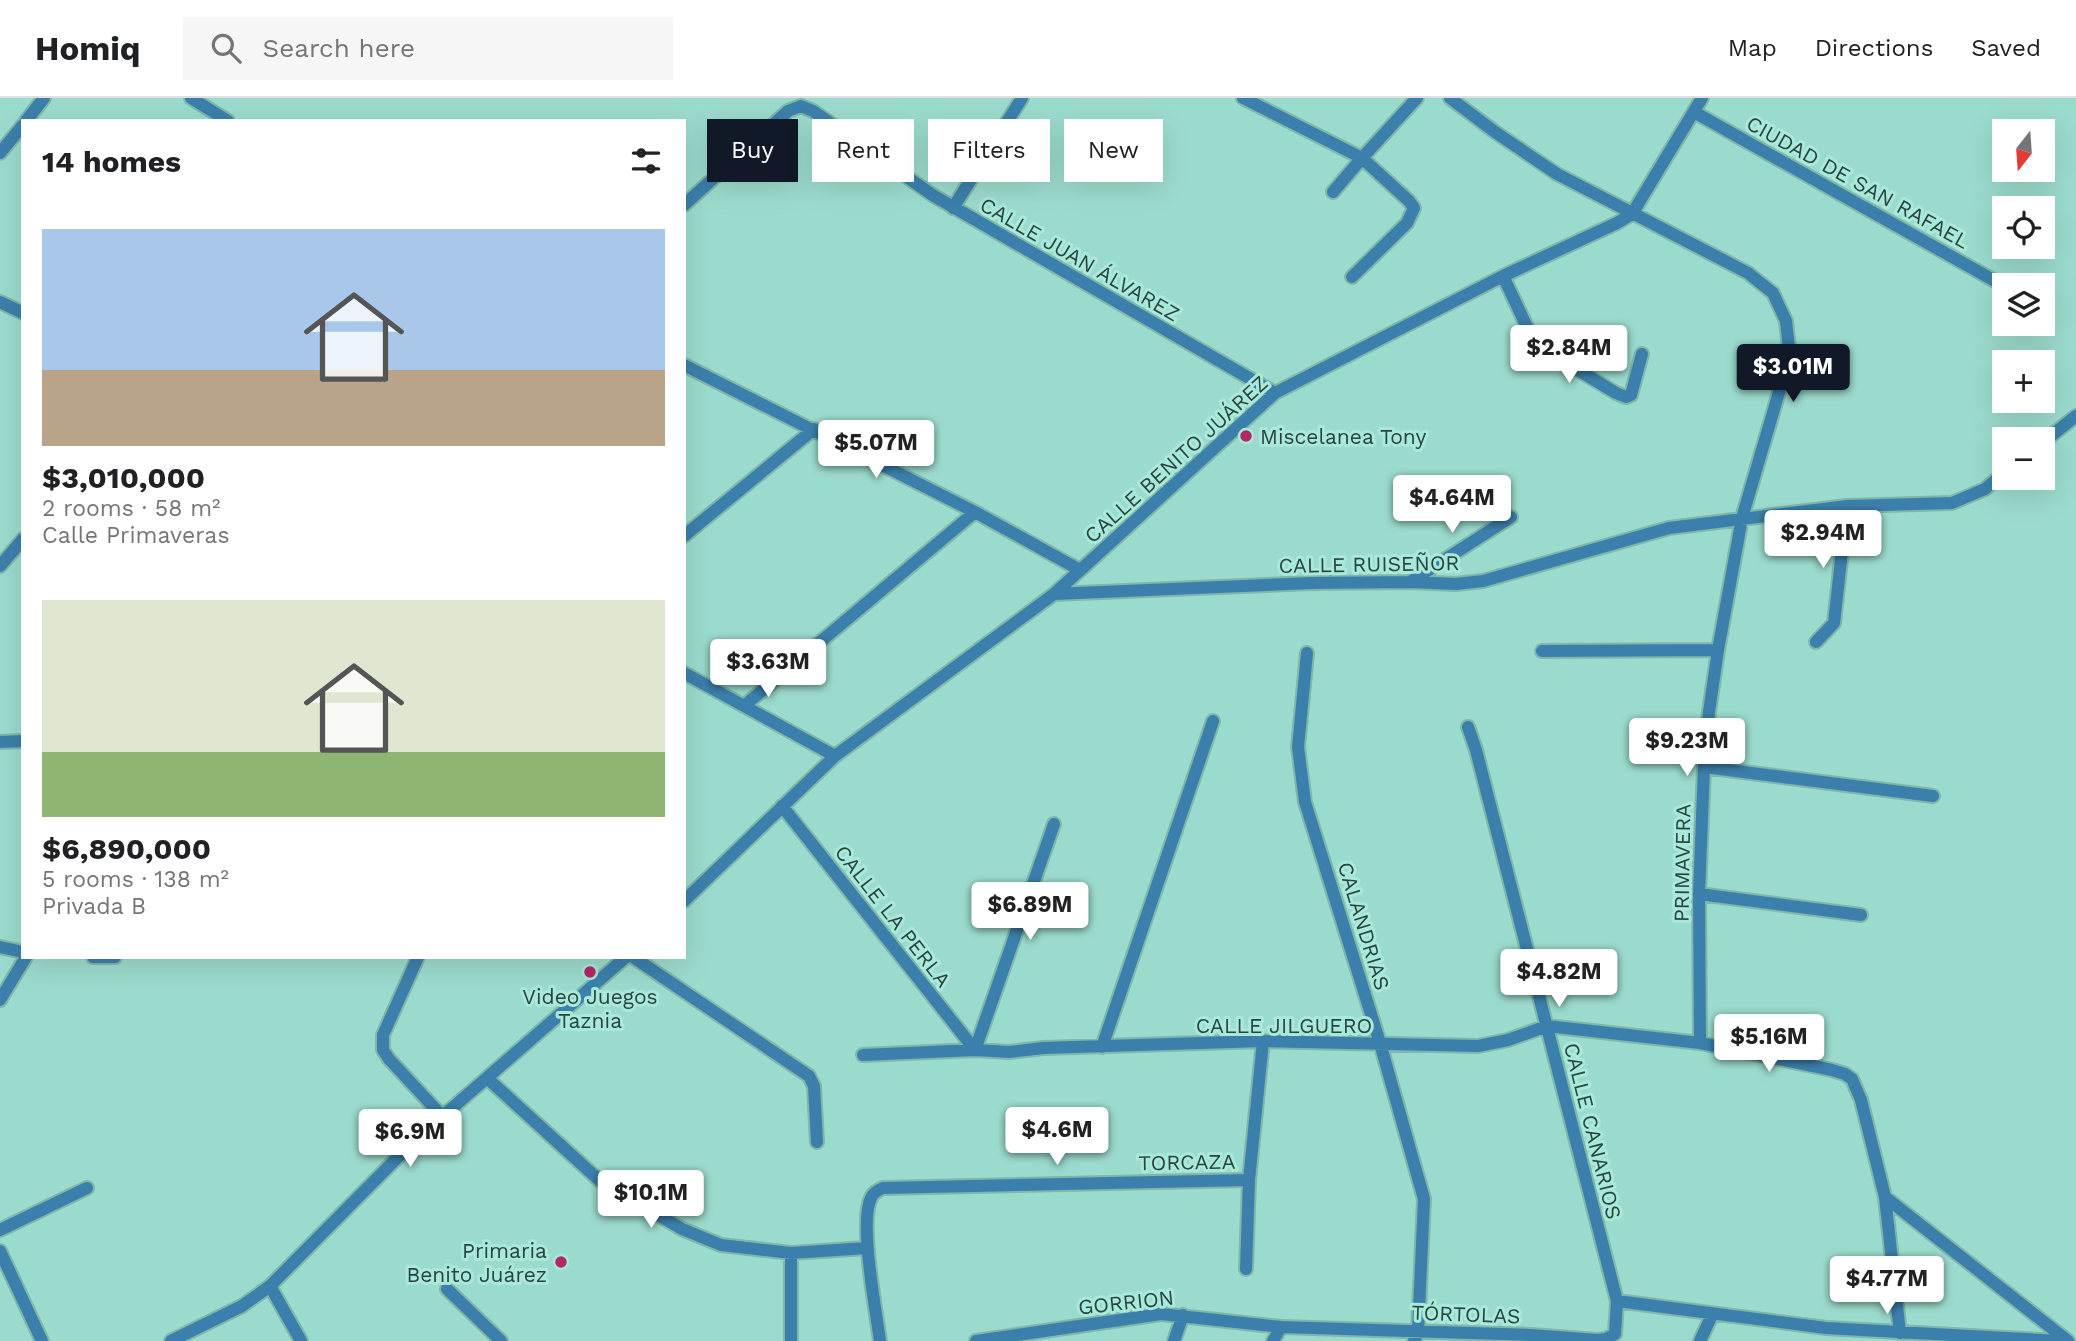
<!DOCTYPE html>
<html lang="en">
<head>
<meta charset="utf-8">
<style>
	:root { --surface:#fff; --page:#f6f6f6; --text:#202124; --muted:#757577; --line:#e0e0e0; --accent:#111827 }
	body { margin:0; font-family:"Work Sans",sans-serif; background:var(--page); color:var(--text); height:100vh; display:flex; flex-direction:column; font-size:26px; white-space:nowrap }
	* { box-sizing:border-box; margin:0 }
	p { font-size:23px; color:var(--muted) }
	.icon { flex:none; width:38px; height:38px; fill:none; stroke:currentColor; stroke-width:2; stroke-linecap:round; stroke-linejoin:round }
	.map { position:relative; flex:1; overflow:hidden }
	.details { position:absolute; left:21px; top:21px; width:665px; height:840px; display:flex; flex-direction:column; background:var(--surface); border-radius:0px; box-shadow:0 7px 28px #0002 }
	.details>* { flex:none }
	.guide { position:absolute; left:707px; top:21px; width:665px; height:63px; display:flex; gap:14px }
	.needle { width:46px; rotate:197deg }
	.tools { position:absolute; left:1992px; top:21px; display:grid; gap:14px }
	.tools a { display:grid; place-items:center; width:63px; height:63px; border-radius:0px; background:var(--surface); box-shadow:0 7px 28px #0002; font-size:35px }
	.price { position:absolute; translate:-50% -60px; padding:0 16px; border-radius:7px; background:#fff; color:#222; font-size:23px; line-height:46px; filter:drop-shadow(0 2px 4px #0008) }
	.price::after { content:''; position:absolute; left:50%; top:42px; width:21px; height:16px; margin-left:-10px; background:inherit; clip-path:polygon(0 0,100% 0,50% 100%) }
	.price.on { background:var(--accent); color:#fff }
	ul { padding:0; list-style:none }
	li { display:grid; align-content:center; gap:14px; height:371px; padding:0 21px }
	li span { display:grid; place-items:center; height:217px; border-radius:0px; color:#555 }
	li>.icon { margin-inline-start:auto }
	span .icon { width:126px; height:126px; fill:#fffc; stroke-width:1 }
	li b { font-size:30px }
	h2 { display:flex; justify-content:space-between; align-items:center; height:84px; padding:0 21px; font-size:30px }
	.pill { padding:0 24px; border-radius:0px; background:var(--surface); box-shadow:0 7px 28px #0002; font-size:24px; line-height:63px }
	.pill.on { background:var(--accent); color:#fff }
	header { display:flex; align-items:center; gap:42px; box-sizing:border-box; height:98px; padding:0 35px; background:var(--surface); border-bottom:2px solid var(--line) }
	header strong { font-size:33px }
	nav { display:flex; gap:38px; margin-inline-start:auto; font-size:24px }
	.search { width:490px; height:63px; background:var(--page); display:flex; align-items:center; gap:18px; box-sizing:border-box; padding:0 24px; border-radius:0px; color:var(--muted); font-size:26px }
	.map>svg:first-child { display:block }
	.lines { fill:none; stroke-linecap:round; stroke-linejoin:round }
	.minor-casing { stroke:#7fb7aa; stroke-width:16 }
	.minor { stroke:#3b80ac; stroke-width:12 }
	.poi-dot { fill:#b22866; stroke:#a8e9da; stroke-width:2.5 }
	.labels { text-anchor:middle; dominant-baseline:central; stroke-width:6; stroke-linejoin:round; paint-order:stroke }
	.street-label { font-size:21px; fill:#28433d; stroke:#a8e9da }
	.poi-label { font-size:21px; fill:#28433d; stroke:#a8e9da; text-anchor:start }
</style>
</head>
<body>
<header>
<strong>Homiq</strong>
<div class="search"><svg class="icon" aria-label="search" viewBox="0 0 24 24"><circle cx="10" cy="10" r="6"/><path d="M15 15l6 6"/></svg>Search here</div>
<nav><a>Map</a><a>Directions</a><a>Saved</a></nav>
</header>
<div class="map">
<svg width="2076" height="1243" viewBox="0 0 2076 1243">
	<rect width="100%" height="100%" fill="#9bdbcd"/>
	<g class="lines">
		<!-- minor casing -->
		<g class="minor-casing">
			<path id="minor" d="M191,0L228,23
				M1243,0L1362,60L1409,103L1414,110L1407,125L1352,179
				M1450,0L1495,34L1557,76L1748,175L1773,195L1786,223L1789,250L1782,284L1742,420L1718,552L1709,614L1704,669L1699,796L1700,945
				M1694,14L2004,188
				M26,23L44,0
				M0,55L23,27
				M1333,94L1362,60L1417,0
				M684,107L788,13L801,8L813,13L934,98L1275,295
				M953,110L1022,0
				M1503,178L1535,246L1616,295L1626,299L1631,297L1642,256
				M0,204L23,215
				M684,267L975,414L1080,472
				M2042,345L2076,318
				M684,438L814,331
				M0,468L23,441
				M1410,484L1511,419
				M1054,496L1312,485L1410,484L1456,486L1483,483L1669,430L1847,408L1952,405L1985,391L2004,375
				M1816,544L1834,525L1847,408
				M1542,553L1718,552
				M1307,555L1298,649L1305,704L1380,945L1424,1101L1418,1234L1414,1243
				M684,575L835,658
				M745,607L975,414
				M0,644L23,643
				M1704,669L1933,698
				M782,708L975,952L1054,726
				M1699,796L1861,817
				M684,803L835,658L1054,496L1275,295L1503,178L1617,125L1632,116L1702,0
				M0,849L23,854
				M93,859H115
				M418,859L383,937V952L389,961L442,1018
				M633,859L809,978L814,988L817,1044
				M0,902L26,859
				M1102,949L1213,623
				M863,957L975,952L1009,954L1043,950L1263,943L1478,948L1508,942L1547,928L1700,945L1832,972L1845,976L1852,981L1861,1002L1885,1099L1900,1235
				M487,980L599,1082L682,1131L721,1147L791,1155L867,1150
				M1885,1099L2068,1243
				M0,1132L87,1090
				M0,1153L42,1243
				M1246,1171L1249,1082L1263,943
				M270,1188L301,1243
				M447,1191L501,1243
				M1617,1203L1826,1230L2060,1243
				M171,1243L242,1208L270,1188L413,1044L626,859
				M791,1243V1155
				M880,1243C876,1213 859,1124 871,1100C873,1095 878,1092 883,1090L1249,1082
				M976,1243L1161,1216L1281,1229L1531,1237L1598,1242L1606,1241L1615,1236L1617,1203L1476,652L1468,629
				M1174,1243L1183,1217
				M1273,1243L1281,1229
				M1700,1243L1712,1217"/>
		</g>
		<!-- minor -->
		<use href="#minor" class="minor"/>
	</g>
	<!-- markers -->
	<g class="poi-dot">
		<circle cx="1246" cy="338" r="7"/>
		<circle cx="590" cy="874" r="7"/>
		<circle cx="561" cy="1164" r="7"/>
	</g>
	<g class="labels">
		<!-- street labels -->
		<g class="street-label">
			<text transform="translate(1858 84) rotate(29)">CIUDAD DE SAN RAFAEL</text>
			<text transform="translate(1080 161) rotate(30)">CALLE JUAN ÁLVAREZ</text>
			<text transform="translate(1176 361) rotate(-42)">CALLE BENITO JUÁREZ</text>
			<text transform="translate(1369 466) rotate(-1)">CALLE RUISEÑOR</text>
			<text transform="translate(1682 765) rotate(-89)">PRIMAVERA</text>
			<text transform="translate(893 818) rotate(52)">CALLE LA PERLA</text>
			<text transform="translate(1364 828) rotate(73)">CALANDRIAS</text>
			<text x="1284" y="927">CALLE JILGUERO</text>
			<text transform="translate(1593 1033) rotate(76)">CALLE CANARIOS</text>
			<text transform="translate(1187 1064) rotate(-1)">TORCAZA</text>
			<text transform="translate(1126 1204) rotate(-6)">GORRION</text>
			<text transform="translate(1466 1216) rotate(2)">TÓRTOLAS</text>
		</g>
		<!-- poi labels -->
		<g class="poi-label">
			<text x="1260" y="338">Miscelanea Tony</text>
			<text x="590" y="898" text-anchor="middle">Video Juegos<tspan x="590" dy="24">Taznia</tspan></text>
			<text x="547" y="1152" text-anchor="end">Primaria<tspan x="547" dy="24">Benito Juárez</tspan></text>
		</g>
	</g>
</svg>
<div class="tools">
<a><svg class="needle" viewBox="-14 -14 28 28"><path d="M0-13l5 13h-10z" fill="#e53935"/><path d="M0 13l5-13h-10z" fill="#757577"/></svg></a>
<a><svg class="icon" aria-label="locate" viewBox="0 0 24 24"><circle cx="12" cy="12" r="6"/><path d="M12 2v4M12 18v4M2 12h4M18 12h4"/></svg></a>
<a><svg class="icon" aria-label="layers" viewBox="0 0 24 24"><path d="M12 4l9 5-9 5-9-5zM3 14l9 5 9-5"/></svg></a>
<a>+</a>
<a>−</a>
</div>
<b class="price" style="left:1569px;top:287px">$2.84M</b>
<b class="price on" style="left:1793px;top:306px">$3.01M</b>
<b class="price" style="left:876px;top:382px">$5.07M</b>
<b class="price" style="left:1452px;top:437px">$4.64M</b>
<b class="price" style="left:1823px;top:472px">$2.94M</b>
<b class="price" style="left:768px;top:601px">$3.63M</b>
<b class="price" style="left:1687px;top:680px">$9.23M</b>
<b class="price" style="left:1030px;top:844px">$6.89M</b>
<b class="price" style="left:1559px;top:911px">$4.82M</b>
<b class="price" style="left:1769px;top:976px">$5.16M</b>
<b class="price" style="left:1057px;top:1069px">$4.6M</b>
<b class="price" style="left:410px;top:1071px">$6.9M</b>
<b class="price" style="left:651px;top:1132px">$10.1M</b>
<b class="price" style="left:1887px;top:1218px">$4.77M</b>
<div class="guide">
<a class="pill on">Buy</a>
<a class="pill">Rent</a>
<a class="pill">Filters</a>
<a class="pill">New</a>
</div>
<section class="details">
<h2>14 homes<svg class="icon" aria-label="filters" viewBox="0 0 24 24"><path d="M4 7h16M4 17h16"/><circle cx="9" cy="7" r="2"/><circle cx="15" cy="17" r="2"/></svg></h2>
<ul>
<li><span style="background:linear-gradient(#a9c7e8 65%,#b9a48a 0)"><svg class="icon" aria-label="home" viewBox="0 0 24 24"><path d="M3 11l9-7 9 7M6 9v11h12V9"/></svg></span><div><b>$3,010,000</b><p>2 rooms · 58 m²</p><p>Calle Primaveras</p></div></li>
<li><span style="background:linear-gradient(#dfe7d0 70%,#8fb573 0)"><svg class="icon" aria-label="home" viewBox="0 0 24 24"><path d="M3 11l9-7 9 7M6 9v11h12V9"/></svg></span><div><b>$6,890,000</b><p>5 rooms · 138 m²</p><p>Privada B</p></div></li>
</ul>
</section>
</div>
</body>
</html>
